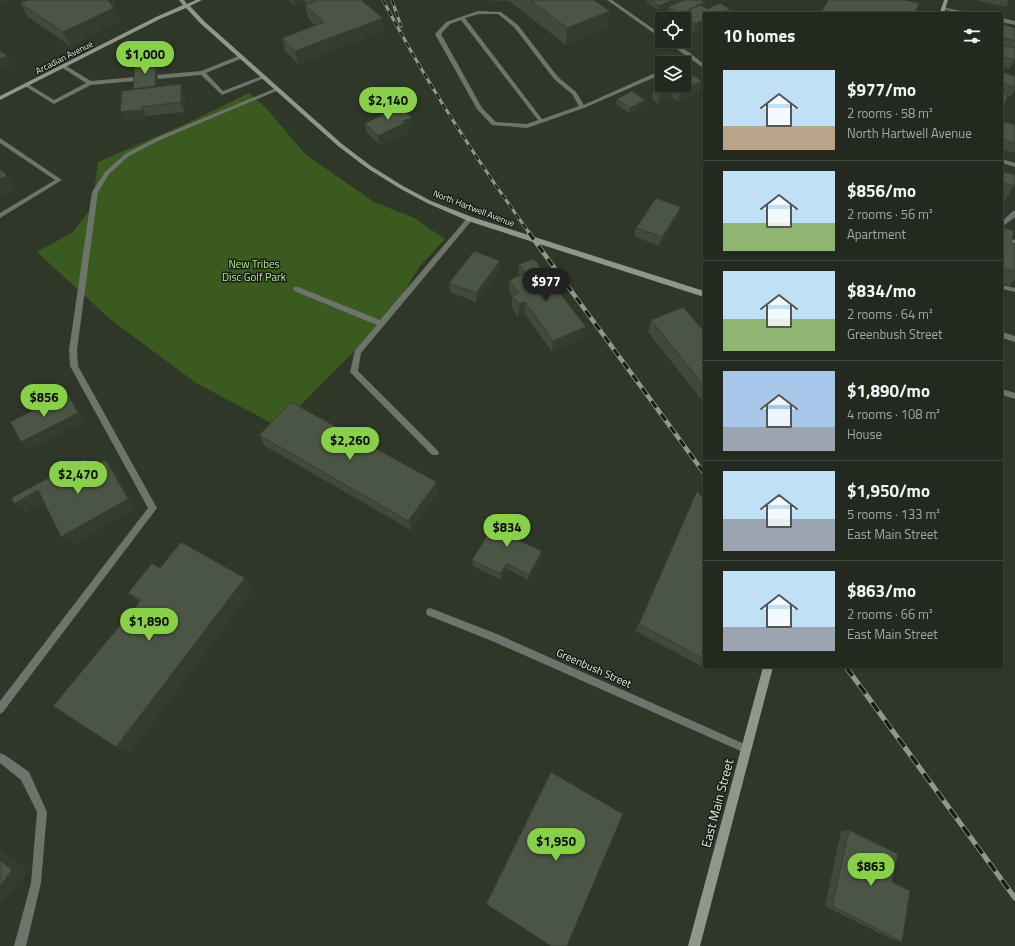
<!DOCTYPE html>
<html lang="en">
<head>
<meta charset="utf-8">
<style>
	:root { --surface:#23291f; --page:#2b3128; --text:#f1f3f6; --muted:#a3a6a4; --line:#40453d; --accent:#88cf4a }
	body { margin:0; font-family:"Titillium Web",sans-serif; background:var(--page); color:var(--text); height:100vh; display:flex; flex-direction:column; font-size:15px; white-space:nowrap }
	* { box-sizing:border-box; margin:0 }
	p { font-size:13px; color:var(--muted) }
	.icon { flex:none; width:22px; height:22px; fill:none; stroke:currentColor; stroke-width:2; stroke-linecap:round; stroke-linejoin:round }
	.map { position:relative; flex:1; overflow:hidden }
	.panel { position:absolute; left:703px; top:12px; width:300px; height:656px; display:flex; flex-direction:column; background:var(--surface); border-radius:0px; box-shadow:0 1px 3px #0004,0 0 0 1px var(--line) }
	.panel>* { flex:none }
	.controls { position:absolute; left:655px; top:12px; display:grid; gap:8px }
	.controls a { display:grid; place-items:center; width:36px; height:36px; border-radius:0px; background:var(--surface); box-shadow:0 1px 3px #0004,0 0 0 1px var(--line); font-size:20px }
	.price { position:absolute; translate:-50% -34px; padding:0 9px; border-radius:14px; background:var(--accent); color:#111; font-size:13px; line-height:26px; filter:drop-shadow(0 1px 2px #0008) }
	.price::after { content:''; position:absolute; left:50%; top:24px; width:12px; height:9px; margin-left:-6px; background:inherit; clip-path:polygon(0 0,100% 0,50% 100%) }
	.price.selected { background:#222; color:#fff }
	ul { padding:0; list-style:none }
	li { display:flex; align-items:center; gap:12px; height:100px; padding:0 20px }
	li+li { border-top:1px solid var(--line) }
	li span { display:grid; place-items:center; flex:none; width:112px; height:80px; border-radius:0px; color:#555 }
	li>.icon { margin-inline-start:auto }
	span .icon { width:48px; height:48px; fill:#fffc; stroke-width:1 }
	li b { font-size:17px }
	h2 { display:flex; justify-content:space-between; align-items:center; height:48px; padding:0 20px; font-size:17px }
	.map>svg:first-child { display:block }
	.green { fill:#3a5a1f }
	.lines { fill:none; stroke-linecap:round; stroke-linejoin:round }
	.lane { fill:#6e736b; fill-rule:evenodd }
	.street { fill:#6e736b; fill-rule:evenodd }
	.secondary { fill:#8f968a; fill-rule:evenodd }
	.rail-far2-casing { stroke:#90978b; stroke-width:3 }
	.rail-far1-casing { stroke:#90978b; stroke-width:4.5 }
	.rail-casing { stroke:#90978b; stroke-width:5 }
	.rail-far2 { stroke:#191d17; stroke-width:2; stroke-dasharray:6; stroke-linecap:butt }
	.rail-far1 { stroke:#191d17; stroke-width:3; stroke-dasharray:8; stroke-linecap:butt }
	.rail { stroke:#191d17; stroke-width:3.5; stroke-dasharray:11; stroke-linecap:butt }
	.wall { fill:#40493b }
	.shaded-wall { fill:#343c30 }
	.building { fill:#4b5545; stroke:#343c30 }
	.labels { text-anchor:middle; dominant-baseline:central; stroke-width:3; stroke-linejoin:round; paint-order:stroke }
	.far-street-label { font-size:9px; fill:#e4eae0; stroke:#191d17 }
	.park-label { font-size:11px; fill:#b1e888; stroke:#191d17 }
	.street-label { font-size:11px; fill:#e4eae0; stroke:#191d17 }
	.near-street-label { font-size:13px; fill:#e4eae0; stroke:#191d17 }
</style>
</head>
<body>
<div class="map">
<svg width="1015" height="946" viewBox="0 0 1015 946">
	<rect width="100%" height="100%" fill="#2f3729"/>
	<!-- green -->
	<path class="green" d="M249,93L266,108L305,154L374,202L414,218L445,239L420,266L404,292L379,326L279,427L196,383L110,319L37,252L73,232L92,207L98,162L192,121Z"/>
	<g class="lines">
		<!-- lane -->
		<path class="lane" d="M941,7L967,12L969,13H960L943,9H941Z
			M478,11L501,12L518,25L558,77L576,92L585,107L584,108L527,128L492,125L477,109L435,34L446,22ZM479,14H498L514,27L554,79L572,94L579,106L542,119L465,18ZM461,20L538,120L527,124L496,122L482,108L441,34L450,24Z
			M1002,18L1015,21V25L1002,22Z
			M241,55L243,56V58L206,73L223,91L262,76L267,77L222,95L201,75L91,85L54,104L23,85L28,84L54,100L86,83L61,67L60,66L63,64L91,81L201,71Z
			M276,88L281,89L160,140L129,156L109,174L98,192L77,350L78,366L157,508L3,712L0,714V701L148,508L70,366L69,350L92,192L105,172L125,154L156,138Z
			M0,138L62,180L0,218V213L55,180L0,143Z
			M1002,159L1015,163V167L1002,163Z
			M1013,211H1015V217L1002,227V221Z
			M468,217H472L473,219L361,353L358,371L438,451L439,453L438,455H432L350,372L355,350L377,325L294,291L293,289L294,287H298L380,320Z
			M1002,235L1015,240V245L1002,240Z
			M1002,285L1015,288V292L1002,289Z
			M1002,332L1015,336V342L1002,338Z
			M0,753L5,755L29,772L47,812L41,883L26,946H14L31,883L37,812L21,780L0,763Z"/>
		<!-- street -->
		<path class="street" d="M607,0H612L662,35V39Z
			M666,41C678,41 694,57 704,64V68L692,60L684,64L678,63L689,58Z
			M662,70V74L584,108L579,107Z
			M1002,389L1015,393V399L1002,395Z
			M430,608L497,634L749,746L751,749L749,752L746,754L743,752L492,641L427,615L426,612L427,609Z"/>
		<!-- secondary -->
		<path class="secondary" d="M179,0H184L187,4L196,0H202L190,6L204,21L342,144L371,166L403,186L431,201L472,217L704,291V297L468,221L427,203L399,188L367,168L338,146L200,23L186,8L160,19L0,100V96L156,17L183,5Z
			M944,0H948L944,13H940Z
			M763,667H773L700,946H688Z"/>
		<!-- rail-far2 casing -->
		<g class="rail-far2-casing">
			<path id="rail-far2" d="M383,0C426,82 476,159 530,234
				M392,0L401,26"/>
		</g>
		<!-- rail-far1 casing -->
		<g class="rail-far1-casing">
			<path id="rail-far1" d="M529,233L704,473"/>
		</g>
		<!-- rail casing -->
		<g class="rail-casing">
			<path id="rail" d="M846,667L1015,898"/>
		</g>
		<!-- rail-far2 -->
		<use href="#rail-far2" class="rail-far2"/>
		<!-- rail-far1 -->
		<use href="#rail-far1" class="rail-far1"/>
		<!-- rail -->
		<use href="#rail" class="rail"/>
	</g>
	<!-- wall -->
	<path class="wall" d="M290,0H361L385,31L298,64L285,51L282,38L315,26L308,18L305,5L307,4L305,2L295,6L290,1Z
		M478,0H594L608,28L566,45L509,1Z
		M647,0H682V1L658,10L647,3Z
		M979,0H1009L1006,7L979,1Z
		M20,3L117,5L113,6L114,8L120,21L70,46L27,16Z
		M668,7H704L707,9H730L729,13H704V28L693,33L684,28V19H678L667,12Z
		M1002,24L1015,28V59L1009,69L1002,67Z
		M158,66L157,87L185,94L184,112L146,116V119L124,121L133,90Z
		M1002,72L1015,76V90L1011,96H1008L1005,104L1002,109Z
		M662,83V85H684L700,91L678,101L671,97L658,104L652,99L653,90L661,86Z
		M617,99L645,100L644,105L629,113L616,104Z
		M1002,121L1015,125V153L1002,150Z
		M365,123L413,127L406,130L407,133L380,145L366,132Z
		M1002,171L1014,186L1005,200L1002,199Z
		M681,207L678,216L659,246L634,236L636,228Z
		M1002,227L1011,243L1015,244V279L1009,286L1002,283Z
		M500,261V269L476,302L450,292L449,283Z
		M519,264L584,339L552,352L525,314L518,317L512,308V296L509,292V280L519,276Z
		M651,320L704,331V403L648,332Z
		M259,435L439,492L411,530L265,446Z
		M697,491L704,500V667H709L707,669L635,631Z
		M527,529L520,541L541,557L528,580L507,569L501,580L473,566L472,560L497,531Z
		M160,568L245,578L254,588L131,752L116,747L140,602L128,593Z
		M849,830L892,882L902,942L893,940L825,906L841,831Z"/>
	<!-- shaded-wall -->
	<path class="shaded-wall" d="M0,0H13L0,4Z
		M106,0H115L117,5L109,7Z
		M293,0H304L305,2L295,6Z
		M673,0H682V1L658,10L659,6Z
		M705,2L704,7L680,14Z
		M114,8L120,21L70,46L63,32Z
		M730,9L729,13H721Z
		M610,11L608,28L566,45L567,28Z
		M383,18L385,31L298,64L295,51Z
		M704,20V28L693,33L695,24Z
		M7,56L12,65L0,71V59Z
		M156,61L158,66L157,91L135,93L133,89Z
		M702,81L700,91L678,101L680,92Z
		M181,84L185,94L184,112L181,102Z
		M673,88L671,97L658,104L660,95Z
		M645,100L644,105L629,113L630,108Z
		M142,107L146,116V119L124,121L120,112Z
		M412,118L413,127L406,130L407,133L380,145L378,136L403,121Z
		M7,176L17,189L0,197V179Z
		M681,207L678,216L659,246L662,237Z
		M500,261V269L476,302V293Z
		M525,302V314L518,317L519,304Z
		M586,327L584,339L552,352L553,341Z
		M67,393L74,401L85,421L29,450L21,442Z
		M84,459L94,469H90Z
		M106,460L115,471L137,508L73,545L61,537Z
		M437,482L439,492L411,530L408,521Z
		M38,490L49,500L26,513L14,504Z
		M527,523V529L518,546V540Z
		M542,551L541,557L528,580L529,575Z
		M507,564V569L501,580L500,574Z
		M245,578L254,588L131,752L116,747Z
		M0,847L28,871L0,906Z"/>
	<!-- building -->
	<path class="building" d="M28,0H108L114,8L63,32L20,3Z
		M314,0H361L383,18L295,51L282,38L324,22L305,5L316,1Z
		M530,0H594L610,11L567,28Z
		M650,0H673L659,6Z
		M684,0H701L705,2L680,14L668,7Z
		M828,0H905L919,3L915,13H821Z
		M720,3L730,9L721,13H704V20L695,24L679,14L701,5L707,9Z
		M1002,24L1015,28V41L1002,37Z
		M1002,45L1015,48V60L1002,57Z
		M0,51L7,56L0,59Z
		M156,61L155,86L133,89L135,64Z
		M684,70L702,81L680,92L673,88L660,95L653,90L664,85H684Z
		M1002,72L1015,76V87L1002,83Z
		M181,84V102L142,107V110L120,112L122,91Z
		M632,91L645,100L630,108L617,99Z
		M1002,92L1008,94L1005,104L1002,103Z
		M400,107L412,118L403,121L405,123L378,136L365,123Z
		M1002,121L1015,125V143L1002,139Z
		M0,169L7,176L0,179Z
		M1002,171L1015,175V184L1014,186L1003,183L1002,187Z
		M656,198L681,207L662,237L636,228Z
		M1002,227L1014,231L1011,243L1015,244V272L1002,267Z
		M474,251L500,261L476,293L449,283Z
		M534,259L586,327L553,341L525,302L519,304L512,296L519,293L509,280L526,273L519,264Z
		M683,307L704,331V386L651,320Z
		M67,393L78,413L21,442L10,422Z
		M291,402L437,482L408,521L259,435Z
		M84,459L90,469L106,460L128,499L61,537L38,490L14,504L11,498Z
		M697,491L704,500V659L639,624Z
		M507,513L527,523L518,540L542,551L529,575L507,564L500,574L472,560L492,528L497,531Z
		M181,542L245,578L116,747L53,706L141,600L128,593L152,563L160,568Z
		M551,772L623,814L567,946H551L486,904Z
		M849,830L898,854L892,882L910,891L902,942L832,906Z
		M0,860L12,870L0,886Z"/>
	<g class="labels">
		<!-- far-street labels -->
		<g class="far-street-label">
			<text transform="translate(64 57) rotate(-27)">Arcadian Avenue</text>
			<text transform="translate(474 208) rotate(21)">North Hartwell Avenue</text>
		</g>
		<!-- park labels -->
		<g class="park-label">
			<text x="254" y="264">New Tribes<tspan x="254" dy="13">Disc Golf Park</tspan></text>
		</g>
		<!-- street labels -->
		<g class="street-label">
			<text transform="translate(594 668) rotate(24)">Greenbush Street</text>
		</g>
		<!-- near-street labels -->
		<g class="near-street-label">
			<text transform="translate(717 803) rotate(-75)">East Main Street</text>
		</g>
	</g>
</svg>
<div class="controls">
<a><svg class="icon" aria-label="locate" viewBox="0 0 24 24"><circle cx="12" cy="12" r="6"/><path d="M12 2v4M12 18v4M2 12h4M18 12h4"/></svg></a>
<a><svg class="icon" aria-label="layers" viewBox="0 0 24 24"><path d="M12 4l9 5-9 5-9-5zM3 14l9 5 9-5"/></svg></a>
</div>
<b class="price" style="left:145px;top:75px">$1,000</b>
<b class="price" style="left:388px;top:121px">$2,140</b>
<b class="price selected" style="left:546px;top:302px">$977</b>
<b class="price" style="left:44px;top:418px">$856</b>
<b class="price" style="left:350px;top:461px">$2,260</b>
<b class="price" style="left:78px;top:495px">$2,470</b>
<b class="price" style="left:507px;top:548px">$834</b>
<b class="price" style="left:149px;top:642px">$1,890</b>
<b class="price" style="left:556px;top:862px">$1,950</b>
<b class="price" style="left:871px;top:887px">$863</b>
<section class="panel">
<h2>10 homes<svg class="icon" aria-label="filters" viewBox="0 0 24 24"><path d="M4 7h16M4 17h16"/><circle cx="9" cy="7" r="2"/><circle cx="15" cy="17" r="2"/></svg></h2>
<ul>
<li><span style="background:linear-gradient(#bfe0f5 70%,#b9a48a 0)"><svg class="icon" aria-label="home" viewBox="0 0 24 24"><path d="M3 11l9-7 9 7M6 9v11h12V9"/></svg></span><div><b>$977/mo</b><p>2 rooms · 58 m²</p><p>North Hartwell Avenue</p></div></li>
<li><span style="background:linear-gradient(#bfe0f5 65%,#8fb573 0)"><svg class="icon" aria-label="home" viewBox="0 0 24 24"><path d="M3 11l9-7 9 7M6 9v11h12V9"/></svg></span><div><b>$856/mo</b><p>2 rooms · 56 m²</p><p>Apartment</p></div></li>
<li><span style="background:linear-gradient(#bfe0f5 60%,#8fb573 0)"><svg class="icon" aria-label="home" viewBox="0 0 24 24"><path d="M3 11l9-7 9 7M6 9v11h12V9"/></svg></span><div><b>$834/mo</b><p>2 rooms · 64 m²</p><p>Greenbush Street</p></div></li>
<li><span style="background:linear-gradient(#a9c7e8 70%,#9aa5b1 0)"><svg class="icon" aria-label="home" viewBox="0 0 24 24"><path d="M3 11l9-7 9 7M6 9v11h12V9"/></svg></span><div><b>$1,890/mo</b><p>4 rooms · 108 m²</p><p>House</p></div></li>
<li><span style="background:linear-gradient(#bfe0f5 60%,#9aa5b1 0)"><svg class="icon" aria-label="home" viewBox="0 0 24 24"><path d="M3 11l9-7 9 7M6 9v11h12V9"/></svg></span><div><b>$1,950/mo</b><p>5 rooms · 133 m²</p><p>East Main Street</p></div></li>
<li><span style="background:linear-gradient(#bfe0f5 70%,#9aa5b1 0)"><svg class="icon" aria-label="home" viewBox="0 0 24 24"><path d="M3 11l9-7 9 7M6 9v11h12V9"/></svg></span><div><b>$863/mo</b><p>2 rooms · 66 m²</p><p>East Main Street</p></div></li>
</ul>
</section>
</div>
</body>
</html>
